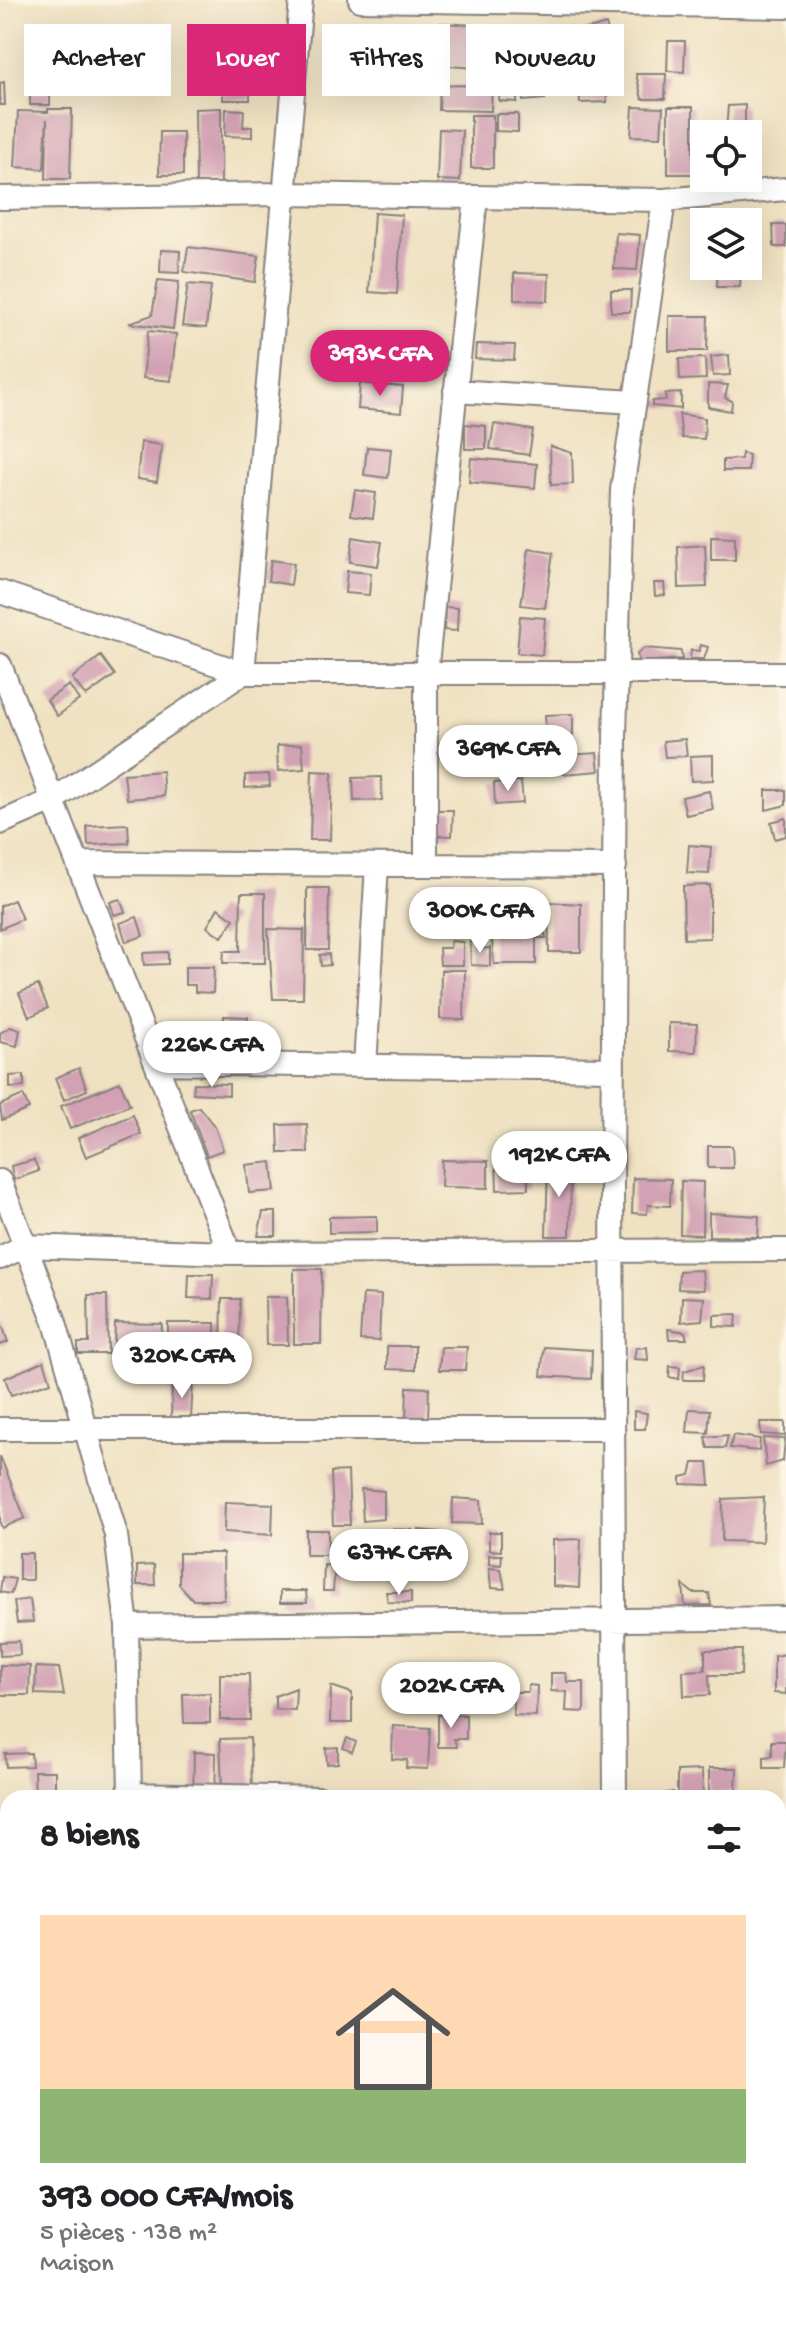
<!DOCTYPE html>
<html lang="fr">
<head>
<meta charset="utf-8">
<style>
	:root { --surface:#fff; --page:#f6f6f6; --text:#202124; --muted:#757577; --line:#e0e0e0; --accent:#db2777 }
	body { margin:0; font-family:"Gochi Hand",sans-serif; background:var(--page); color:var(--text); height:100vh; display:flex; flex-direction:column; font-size:30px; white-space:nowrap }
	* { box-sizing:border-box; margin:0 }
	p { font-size:26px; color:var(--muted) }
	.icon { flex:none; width:44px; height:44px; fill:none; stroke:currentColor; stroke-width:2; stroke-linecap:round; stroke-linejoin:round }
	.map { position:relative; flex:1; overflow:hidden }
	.sheet { position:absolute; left:0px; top:1790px; width:786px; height:536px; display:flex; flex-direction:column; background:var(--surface); border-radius:24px 24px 0 0; box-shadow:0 8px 32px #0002 }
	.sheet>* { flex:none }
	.top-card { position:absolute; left:24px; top:24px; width:738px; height:72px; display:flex; gap:16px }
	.controls { position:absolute; left:690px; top:120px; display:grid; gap:16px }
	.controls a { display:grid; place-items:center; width:72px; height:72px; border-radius:0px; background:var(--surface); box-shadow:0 8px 32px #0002; font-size:40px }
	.price { position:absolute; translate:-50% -68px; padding:0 18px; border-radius:28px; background:#fff; color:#222; font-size:26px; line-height:52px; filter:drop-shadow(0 2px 4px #0008) }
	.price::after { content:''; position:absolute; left:50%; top:48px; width:24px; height:18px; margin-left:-12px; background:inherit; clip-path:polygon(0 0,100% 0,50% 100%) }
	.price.current { background:var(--accent); color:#fff }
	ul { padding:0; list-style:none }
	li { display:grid; align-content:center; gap:16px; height:424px; padding:0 40px }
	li+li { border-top:2px solid var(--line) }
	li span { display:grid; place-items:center; height:248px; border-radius:0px; color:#555 }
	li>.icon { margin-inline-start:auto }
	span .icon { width:144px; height:144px; fill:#fffc; stroke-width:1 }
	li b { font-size:34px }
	h2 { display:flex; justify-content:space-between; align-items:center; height:96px; padding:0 40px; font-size:34px }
	.tag { padding:0 28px; border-radius:0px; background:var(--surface); box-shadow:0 8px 32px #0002; font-size:28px; line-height:72px }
	.tag.current { background:var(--accent); color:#fff }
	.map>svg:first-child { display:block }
	.building { fill:#d2a1b4 }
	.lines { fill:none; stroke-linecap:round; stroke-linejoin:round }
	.street-casing { stroke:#88827e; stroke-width:26 }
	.street { stroke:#fff; stroke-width:22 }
</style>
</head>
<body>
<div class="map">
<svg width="786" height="2326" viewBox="0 0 786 2326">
	<rect width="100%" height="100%" fill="#fcf5e5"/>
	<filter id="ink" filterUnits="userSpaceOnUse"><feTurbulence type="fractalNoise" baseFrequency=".0125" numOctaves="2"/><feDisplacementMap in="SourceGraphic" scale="16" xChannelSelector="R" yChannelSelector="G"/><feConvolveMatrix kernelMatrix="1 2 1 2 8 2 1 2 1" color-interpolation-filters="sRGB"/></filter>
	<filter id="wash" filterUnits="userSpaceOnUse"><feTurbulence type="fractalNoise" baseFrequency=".006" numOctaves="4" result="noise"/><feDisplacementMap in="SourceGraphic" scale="32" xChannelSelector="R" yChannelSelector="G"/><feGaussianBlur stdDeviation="1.8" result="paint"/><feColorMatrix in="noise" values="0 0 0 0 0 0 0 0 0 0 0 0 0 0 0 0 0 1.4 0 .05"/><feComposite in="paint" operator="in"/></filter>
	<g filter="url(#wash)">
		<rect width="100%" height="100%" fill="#efe1c1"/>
		<g id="blocks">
			<!-- building -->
			<path class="building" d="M441,23L490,26L488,69L438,65Z
				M606,24L610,38H587L585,30Z
				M51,28H73V40L51,41Z
				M223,32H251L250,100H223Z
				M668,41H685L684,72L667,71Z
				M636,74H666L665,99H642Z
				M605,75L607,102L580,103L579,76Z
				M4,82L5,105H0V83Z
				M500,84L517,85V102L499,101Z
				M543,84L545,99L523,101L522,86Z
				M440,85L492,86L491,111L439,110Z
				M50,92V105H30V93Z
				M745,105V131H726L728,106Z
				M633,107L663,108L661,137L631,136Z
				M668,107H693V174H668Z
				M221,108V183H196L195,109Z
				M48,109H72L70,179H46L47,119L44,169L15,167L18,111L48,112Z
				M226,109L244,110L243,127H252V137L225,136Z
				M496,114H518V132L496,131Z
				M471,115H493V168H471Z
				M439,129L462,130L460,181L437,180Z
				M160,132H183V175H159Z
				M374,213L402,215L397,294L369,292Z
				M773,225H786V247H774Z
				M616,233L640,235L637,270L614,269Z
				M188,247L259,256L255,282L184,272Z
				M161,250L180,251L179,273L160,272Z
				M718,266H741L740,287H717Z
				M514,273L549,274L548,301L514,300Z
				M158,280L179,282L173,329L129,323L152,315Z
				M188,284L211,286L206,328L182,326Z
				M611,290H631L630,312H611Z
				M669,316H708L707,351H669Z
				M148,331L176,334L171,381L143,378Z
				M476,344L515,345L514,360L475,359Z
				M729,355L730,375L713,376L711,357Z
				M705,358L706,379L680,380L679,359Z
				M360,383L403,387L401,413L358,409Z
				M708,384L728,385L725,398L732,401L731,411L708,407Z
				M681,393V409L652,406V401L666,400L665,394Z
				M679,414L705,418L704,439L682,438Z
				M465,424L486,426V449H465Z
				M494,424L533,430L529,455L490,449Z
				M141,442L162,445L157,482L137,479Z
				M550,446L572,453L573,484L551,485Z
				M367,447L391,449L388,478L364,475Z
				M742,453L749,455L748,471H723V460L741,459Z
				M471,458L537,464L535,488L469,482Z
				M355,490L376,493L373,518L351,515Z
				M711,536L735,537V560H711Z
				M353,537L382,542L378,566L350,562Z
				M705,545L707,587L679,588L678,547Z
				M529,549L553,553L545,608L521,605Z
				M271,560L294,563L291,585L268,581Z
				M347,571L371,573L369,595L345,593Z
				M654,583H664L665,595L655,596Z
				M445,607L458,608L457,631L444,630Z
				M520,616L545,618L542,655L517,653Z
				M701,645L708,647L704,659H690L691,650L699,651Z
				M644,648L681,651L682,659L639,662L637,654Z
				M101,656L115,675L86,696L72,678Z
				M69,685L79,700L57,716L47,700Z
				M573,714V735L546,736L545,715Z
				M685,739L687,756L665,757L663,741Z
				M302,744L304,769L278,771L277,746Z
				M500,753L531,754L530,772L499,770Z
				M597,753L599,771L564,774L568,755Z
				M713,755V780L691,781L690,756Z
				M162,771L164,796L127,799L124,774Z
				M312,771L332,772L330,840H310Z
				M269,774L270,786L245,788V775Z
				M381,777L382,800L354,801L353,778Z
				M521,781L523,803L495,805L494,783Z
				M766,790H786V805L766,810Z
				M709,791L713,809L686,815L682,797Z
				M431,810H453L452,836L430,835Z
				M786,818V836L775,839L771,822Z
				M128,824L129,843L88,845L87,826Z
				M689,845L711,847L709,874L687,873Z
				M710,885V938L684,939L683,886Z
				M307,888H329L328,950H307Z
				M241,893H265V963H223L224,951H240Z
				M120,899L125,912L114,915L110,902Z
				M14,900L22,919L0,929V906Z
				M470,901H479V910L490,909L491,929L492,923L496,924V905H500V919L537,920L538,932L545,933L546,938H536V964H494L491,929L470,928Z
				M451,902L462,903L463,927H441V909L451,908Z
				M548,902L581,904V952H549Z
				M218,908L234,919L222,937L207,927Z
				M137,917L143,936L126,942L120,923Z
				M268,929L304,930L303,999H273Z
				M451,941L463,942V965H440L439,948H450Z
				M470,942H480L479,949L490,948V966L471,965Z
				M168,952V964L144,965L143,953Z
				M329,954L330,965L321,966L320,955Z
				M185,967H214L213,993L195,992V985H185Z
				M441,970H465L464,1020L440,1019Z
				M38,985L48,1008L29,1017L19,993Z
				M224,1016L248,1017L246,1041L223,1040Z
				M669,1023L697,1024L696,1052L669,1051Z
				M10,1027L20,1030L17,1046L0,1042V1033Z
				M79,1068L87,1090L64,1100L55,1078Z
				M24,1075V1087L10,1088V1076Z
				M120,1082L130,1105L70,1129L61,1106Z
				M194,1083L229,1084V1095L193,1093Z
				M23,1095L29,1109L2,1120L0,1105Z
				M199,1107L215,1127L223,1150L207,1156L190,1110Z
				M133,1115L141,1134L86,1157L78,1138Z
				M307,1124L308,1153H279L278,1125Z
				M708,1146H732L733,1168H708Z
				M34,1160L39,1171L14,1180L11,1166Z
				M442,1160L488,1161V1188L441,1187Z
				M528,1161V1189L497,1190L496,1162Z
				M548,1161H571L570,1236H546Z
				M272,1162L275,1191L249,1193L246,1165Z
				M633,1178L671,1179L670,1206L648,1205L647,1214L632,1213Z
				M681,1181L703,1182L702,1235L680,1234Z
				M263,1212H276V1236H258Z
				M709,1213L759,1216L758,1237L709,1236Z
				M377,1216V1232L329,1233V1217Z
				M294,1269H322L321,1344H294Z
				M702,1270L704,1290L678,1289L679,1271Z
				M189,1274H213L212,1299L188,1298Z
				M363,1294L381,1295L379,1341L360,1340Z
				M88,1295H107L108,1354H78V1343H89Z
				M265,1297H287L288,1345H266Z
				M682,1297L704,1298L702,1320L681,1322Z
				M222,1299H240L239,1349L221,1348Z
				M737,1314L736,1327L714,1326V1315Z
				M0,1319L8,1342L0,1345Z
				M115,1323L162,1324L161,1353L114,1351Z
				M168,1323H215V1352H168Z
				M668,1329L685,1332L687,1339H669Z
				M387,1346H415V1370L387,1369Z
				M441,1347H467L465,1370H439Z
				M544,1347L592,1350L591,1379L541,1376Z
				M647,1347L648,1360L634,1359L636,1348Z
				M44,1361L51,1382L11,1395L5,1378Z
				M704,1365L703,1380H683L684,1371Z
				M670,1366L680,1367L679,1379L669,1377Z
				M172,1382L193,1383L191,1418H171Z
				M407,1387L429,1388L428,1420L406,1419Z
				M689,1409L710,1410L708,1433L687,1432Z
				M634,1411L647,1413L645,1429H634Z
				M760,1422H785V1436L761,1434Z
				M728,1435L725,1448H708L705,1437Z
				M733,1435L760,1439L759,1451L730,1448Z
				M763,1438L785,1439L783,1461L766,1466Z
				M0,1456L25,1518L2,1528L0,1523Z
				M693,1463H708L710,1485L681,1484V1477L690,1475Z
				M348,1471L350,1525H333L331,1472Z
				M361,1489L384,1491V1519L363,1521Z
				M764,1497L762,1542L722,1541L723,1499Z
				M453,1498L481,1500L482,1524L452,1523Z
				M225,1502L273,1504L272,1535L224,1532Z
				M392,1529L412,1530V1556L393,1551Z
				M306,1530H328V1555H306Z
				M419,1530L439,1532V1552L420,1555Z
				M489,1532H501V1551L489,1550Z
				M581,1539L579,1588L553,1586V1540Z
				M19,1553H32V1580H19Z
				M179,1553H223L224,1600H193L179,1584Z
				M489,1555H502L501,1565L489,1564Z
				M154,1565L155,1585H137V1566Z
				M324,1565L335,1566L333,1591H323Z
				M489,1568L501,1569L505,1589L491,1588Z
				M2,1577L15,1579L11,1594L0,1592Z
				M683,1585L693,1593H709L711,1605L685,1606Z
				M280,1591H306L307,1603H280Z
				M386,1592H411V1603L388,1602Z
				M30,1599L33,1622L17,1623L14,1601Z
				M19,1641L20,1655L0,1656V1642Z
				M705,1650H742L741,1675H709L710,1695L684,1696L683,1671L705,1670Z
				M786,1654V1694L774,1693V1656Z
				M0,1665L30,1666L29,1695H0Z
				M36,1667L59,1668L64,1695L35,1694Z
				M551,1673H566L567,1682H584V1712L566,1711L567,1692L551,1691Z
				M220,1674H249L250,1720H220Z
				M421,1675L432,1676L431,1691L422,1693Z
				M528,1685L537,1686L536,1716L513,1715V1692H528Z
				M331,1686L352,1693V1723H330Z
				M296,1688L295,1710L275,1709V1696Z
				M210,1693V1723H184L183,1694Z
				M438,1715H466V1739H454L457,1747H438Z
				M393,1726L430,1728L428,1769L406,1768L407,1760L392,1759Z
				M250,1738L252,1788L222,1789L220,1739Z
				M347,1738L356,1742L352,1752L343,1748Z
				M772,1741H786L784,1768H764V1757L772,1756Z
				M338,1747V1763L327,1764L326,1748Z
				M194,1752L216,1753L215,1798H193Z
				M31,1753L32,1766L6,1767L5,1754Z
				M709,1768H737L736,1792L709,1793Z
				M702,1770L703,1798H677V1771Z
				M34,1771H55V1798H35Z
				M673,1792V1798H649V1796Z
				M778,1845L782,1846L781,1871H778Z
				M0,1870H8V1899H0Z
				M778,2025H786V2048H778Z
				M0,2054H3L4,2176H0Z
				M778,2094H786V2110H778Z
				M778,2265H786V2297H778Z
				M778,2303H786V2319L778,2318Z
				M766,2318H776V2324H766Z"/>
		</g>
	</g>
	<g filter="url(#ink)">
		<use href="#blocks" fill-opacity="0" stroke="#88827e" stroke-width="2"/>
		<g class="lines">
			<!-- street casing -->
			<g class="street-casing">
				<path id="street" d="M360,0L786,7
					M0,198L285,194L664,200
					M455,391L635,402
					M0,592L243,673H786
					M0,665L230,1253
					M0,823L53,800L243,673L301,0
					M78,863L615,866
					M426,865V674L476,197
					M156,1063L613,1069
					M365,1066L377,865
					M0,1181L54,1319L116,1535L127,1626L130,1798
					M0,1258L25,1246L230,1253L786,1250
					M0,1429H613
					M127,1626L786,1618
					M130,1794L320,1798
					M615,1798L612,1185L615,737L622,490L664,200L786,189
					M778,1988H786
					M0,2009H8
					M778,2199H786
					M520,2326V2318"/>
			</g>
			<!-- street -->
			<use href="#street" class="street"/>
		</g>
	</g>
</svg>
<div class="controls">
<a><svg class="icon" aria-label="locate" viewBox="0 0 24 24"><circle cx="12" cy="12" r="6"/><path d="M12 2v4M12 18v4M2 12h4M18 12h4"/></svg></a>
<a><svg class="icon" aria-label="layers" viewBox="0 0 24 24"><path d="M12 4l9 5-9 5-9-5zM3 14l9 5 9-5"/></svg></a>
</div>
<b class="price current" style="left:380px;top:398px">393K CFA</b>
<b class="price" style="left:508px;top:793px">369K CFA</b>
<b class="price" style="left:480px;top:955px">300K CFA</b>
<b class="price" style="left:212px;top:1089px">226K CFA</b>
<b class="price" style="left:559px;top:1199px">192K CFA</b>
<b class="price" style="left:182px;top:1400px">320K CFA</b>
<b class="price" style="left:399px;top:1597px">637K CFA</b>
<b class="price" style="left:451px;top:1730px">202K CFA</b>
<div class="top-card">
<a class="tag">Acheter</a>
<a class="tag current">Louer</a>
<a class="tag">Filtres</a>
<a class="tag">Nouveau</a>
</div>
<section class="sheet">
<h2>8 biens<svg class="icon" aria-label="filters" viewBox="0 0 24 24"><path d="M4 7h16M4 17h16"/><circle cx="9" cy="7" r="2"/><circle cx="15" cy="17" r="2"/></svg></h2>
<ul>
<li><span style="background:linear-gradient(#ffd9b3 70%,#8fb573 0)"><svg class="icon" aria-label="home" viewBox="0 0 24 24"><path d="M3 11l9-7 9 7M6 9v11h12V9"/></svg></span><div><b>393 000 CFA/mois</b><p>5 pièces · 138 m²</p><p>Maison</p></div></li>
</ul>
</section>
</div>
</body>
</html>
